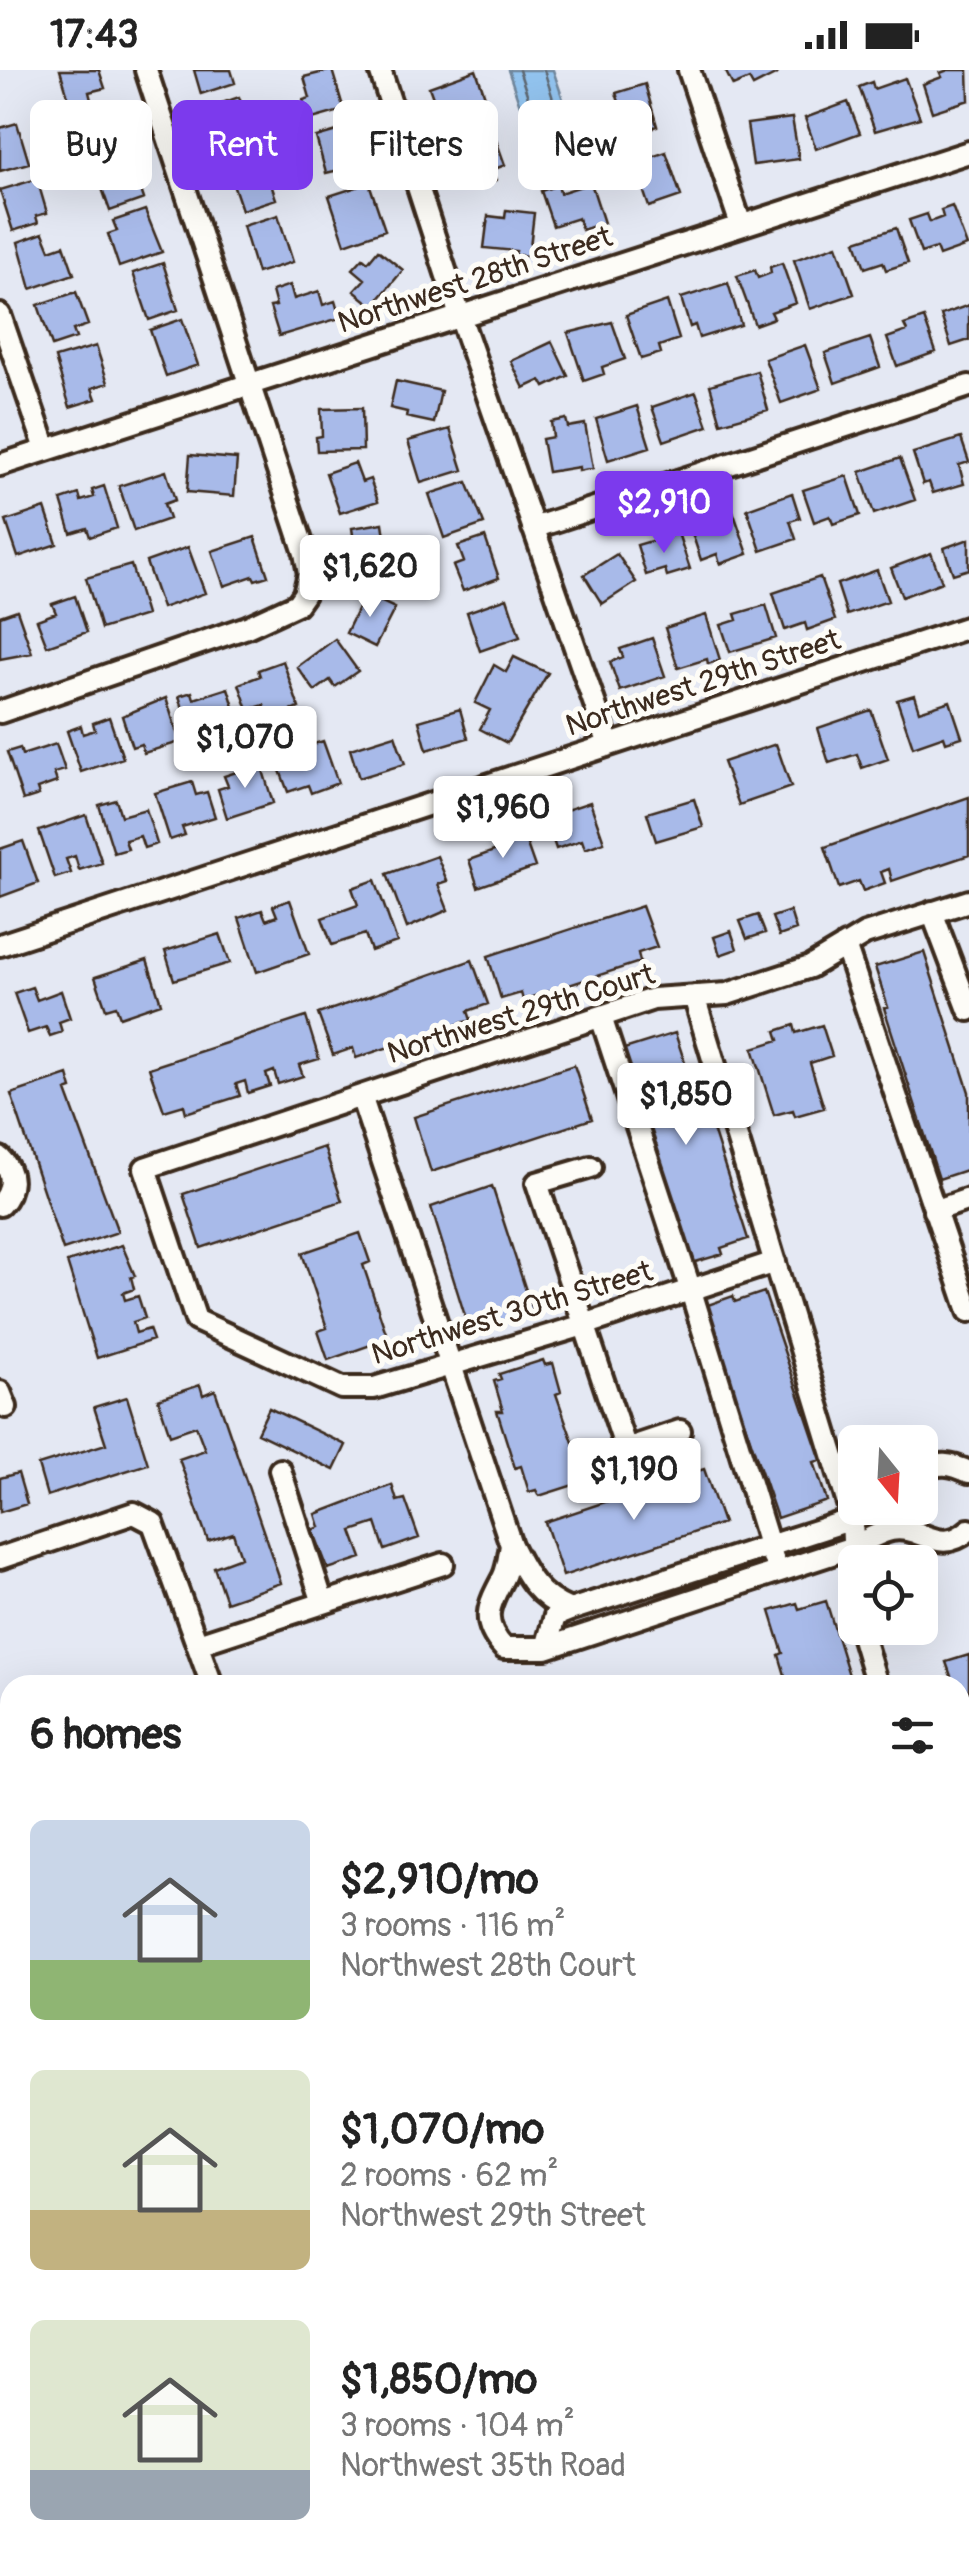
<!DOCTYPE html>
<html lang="en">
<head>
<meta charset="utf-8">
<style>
	:root { --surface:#fff; --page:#f6f6f6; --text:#222; --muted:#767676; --accent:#7c3aed }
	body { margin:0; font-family:Pangolin,sans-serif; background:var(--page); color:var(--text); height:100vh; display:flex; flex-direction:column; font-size:38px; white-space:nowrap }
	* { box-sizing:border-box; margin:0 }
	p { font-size:32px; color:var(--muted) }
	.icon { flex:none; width:55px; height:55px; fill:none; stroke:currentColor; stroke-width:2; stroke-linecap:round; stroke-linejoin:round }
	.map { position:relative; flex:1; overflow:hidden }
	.panel { position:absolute; left:0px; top:1605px; width:970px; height:890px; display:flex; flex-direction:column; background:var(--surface); border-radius:30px 30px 0 0; box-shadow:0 10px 40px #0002 }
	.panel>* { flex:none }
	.guide { position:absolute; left:30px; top:30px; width:910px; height:90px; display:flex; gap:20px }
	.needle { width:65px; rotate:162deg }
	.fabs { position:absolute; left:838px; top:1355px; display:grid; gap:20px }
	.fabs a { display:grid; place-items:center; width:100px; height:100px; border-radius:15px; background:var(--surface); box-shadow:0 10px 40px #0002; font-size:50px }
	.price { position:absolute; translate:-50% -85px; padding:0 22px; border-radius:10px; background:#fff; color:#222; font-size:32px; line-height:65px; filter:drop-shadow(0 2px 5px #0008) }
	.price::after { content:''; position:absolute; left:50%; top:60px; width:30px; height:22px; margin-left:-15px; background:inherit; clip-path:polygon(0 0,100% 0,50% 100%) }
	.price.current { background:var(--accent); color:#fff }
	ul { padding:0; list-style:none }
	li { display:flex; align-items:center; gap:30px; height:250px; padding:0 30px }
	li span { display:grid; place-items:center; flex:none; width:280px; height:200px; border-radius:15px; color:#555 }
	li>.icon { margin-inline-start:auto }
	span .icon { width:120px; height:120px; fill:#fffc; stroke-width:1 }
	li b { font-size:42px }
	h2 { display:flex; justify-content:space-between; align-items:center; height:120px; padding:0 30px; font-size:42px }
	.pill { padding:0 35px; border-radius:15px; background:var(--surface); box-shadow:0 10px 40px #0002; font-size:35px; line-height:90px }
	.pill.current { background:var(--accent); color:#fff }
	.status { display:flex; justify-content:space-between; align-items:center; height:70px; padding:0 50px; background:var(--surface); direction:ltr }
	.status svg { height:28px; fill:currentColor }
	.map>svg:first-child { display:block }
	.water { fill:#92c3ee; stroke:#6f869b; stroke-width:2.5 }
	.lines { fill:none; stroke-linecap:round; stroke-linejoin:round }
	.shore { stroke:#5e6771; stroke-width:2.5 }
	.building { fill:#a8bae9; stroke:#3b2a1e; stroke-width:2.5 }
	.street-casing { stroke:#3b2a1e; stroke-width:28 }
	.primary-casing { stroke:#3b2a1e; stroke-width:40 }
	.street { stroke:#fdfcf7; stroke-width:20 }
	.primary { stroke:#f8e281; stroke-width:32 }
	.labels { text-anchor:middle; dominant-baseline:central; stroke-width:10; stroke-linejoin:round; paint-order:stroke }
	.street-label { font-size:30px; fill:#3b2a1e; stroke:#fdfcf7 }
</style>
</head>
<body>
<div class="status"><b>17:43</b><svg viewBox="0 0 49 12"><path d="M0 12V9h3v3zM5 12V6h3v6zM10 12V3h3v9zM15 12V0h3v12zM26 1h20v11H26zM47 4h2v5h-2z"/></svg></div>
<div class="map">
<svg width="969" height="2495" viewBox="0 0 969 2495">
	<rect width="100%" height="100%" fill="#e4e8f3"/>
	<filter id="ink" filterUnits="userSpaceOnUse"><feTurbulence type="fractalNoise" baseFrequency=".01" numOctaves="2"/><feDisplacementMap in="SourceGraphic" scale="20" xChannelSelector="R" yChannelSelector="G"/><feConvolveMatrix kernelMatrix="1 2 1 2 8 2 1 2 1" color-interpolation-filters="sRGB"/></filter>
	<g filter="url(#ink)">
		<!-- water -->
		<path class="water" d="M508,0H553L568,44L566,67L534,77Z
			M461,2485H579L557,2495H430Z"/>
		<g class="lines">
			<!-- shore -->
			<path class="shore" d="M519,0L539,60L544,63L556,59L558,45L544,0"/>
		</g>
		<!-- building -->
		<path class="building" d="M60,0H99L105,18L89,22L91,30L71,36Z
			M194,0H231L235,13L201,24Z
			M332,0L344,40L309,50L303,30L310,28L304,7Z
			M476,0L487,32L476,36L480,49L445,61L429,17Z
			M725,0H775L777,4L753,16L749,9L733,16Z
			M948,0H968L969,30L932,42L923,14L942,7L940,3Z
			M905,8L920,48L875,61L859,17L872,12L874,19Z
			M645,14L657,56L623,67L615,43L622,41L616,23Z
			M239,27L255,71L218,84L210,60L217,58L210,37Z
			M110,32L123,74L88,85L80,60L87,58L82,41Z
			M848,32L860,63L816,79L805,48Z
			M792,48L799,89L753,95L747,54Z
			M17,53L29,93L0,101V58Z
			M354,56L367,100L342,108L339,100L326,103L316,67Z
			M479,64L480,69L494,64L505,95L492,100L496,110L467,120L451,73Z
			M666,82L681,126L649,137L634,93Z
			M129,84L144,129L110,141L94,96Z
			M261,85L276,129L242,140L227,96Z
			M37,109L47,143L36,146L38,153L13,161L0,120Z
			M369,113L385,160L345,174L329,126Z
			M591,113L604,153L582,160L578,148L553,156L541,121L558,115L560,123Z
			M952,136L967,176L939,186L936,178L921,183L909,150L927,144L930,152L943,147L941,140Z
			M145,140L162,182L119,197L108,164L117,161L113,151Z
			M506,140L534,143L529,186L515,185L516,181L484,178L488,146L505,148Z
			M278,145L293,192L257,203L243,156Z
			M896,158L908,193L886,200L883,192L865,198L856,171Z
			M43,163L50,180L64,175L74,204L31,219L18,172Z
			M837,175L854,224L810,239L794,190Z
			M378,180L403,200L373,236L354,221L365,209L353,199L363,188L368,192Z
			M163,193L178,240L149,250L133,203Z
			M782,193L796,233L771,242L774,248L755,255L737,206L755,200L758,208L771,203L770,197Z
			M728,213L741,255L699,268L695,255L690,257L681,228Z
			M290,215L294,229L319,221L323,235L335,231L340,248L279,266L270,237L276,236L272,221Z
			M76,222L88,255L73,260L76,268L52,276L38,235Z
			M667,231L679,269L659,276L661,283L641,289L626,245Z
			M969,235V270L951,276L941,245Z
			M924,248L936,282L897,296L887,268L907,261L904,255Z
			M182,249L198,295L166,306L150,260Z
			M612,252L625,289L602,297L604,304L584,311L568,263Z
			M870,268L880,297L835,313L825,283Z
			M552,272L568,306L545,317L541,310L524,318L511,291Z
			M805,275L821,319L781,333L765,289Z
			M96,276L108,313L92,318L96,329L70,337L55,288Z
			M757,301L768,340L721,353L710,315Z
			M396,311L441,321L434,353L406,347L407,342L390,338Z
			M696,322L708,356L664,371L652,337Z
			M637,336L650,377L608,390L596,349Z
			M362,338L363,380L317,381L316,367L322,366L321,339Z
			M566,349L568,357L585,354L593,398L579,401V397L548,402L542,369L553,367L551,352Z
			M450,359L463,400L421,413L408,371Z
			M961,368L969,392L959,395L964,414L933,423L929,412L923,414L913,383Z
			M190,385L237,389L234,426L187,422Z
			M900,388L915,430L874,444L860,402Z
			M355,393L362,412L370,409L378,431L340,443L326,403Z
			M166,401L175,430L164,434L169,449L134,461L119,416Z
			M847,406L860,445L833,454L830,446L814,452L803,420Z
			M467,412L484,454L444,468L429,424Z
			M104,416L117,458L90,467L87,458L71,463L61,430L79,424L81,431L94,427L92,420Z
			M792,423L800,448L790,451L796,469L761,481L747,439Z
			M45,438L57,474L18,487L6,451Z
			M733,441L748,484L720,494L717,484L701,490L691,460L722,449L720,446Z
			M383,453L386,474L392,473L395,495L358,500L352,458Z
			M678,463L690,499L667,506L665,499L646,505L637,475Z
			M255,467L268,506L255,510L253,506L224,516L212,481Z
			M485,467L499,508L463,521L453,496L464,492L458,476Z
			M969,469V499L953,504L944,478Z
			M188,477L205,523L162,538L146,492Z
			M931,483L942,512L902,527L891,498Z
			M617,484L636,512L602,534L584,505Z
			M131,495L146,545L101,559L86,508Z
			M877,500L888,531L847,545L837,514Z
			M820,507L835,550L807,560L805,553L785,560L773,523Z
			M365,524L395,538L375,577L346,563Z
			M75,526L87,562L47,576L37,550L56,543L52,534Z
			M507,528L520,567L480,581L467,542Z
			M766,535L776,568L730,582L721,555L737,550L735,544Z
			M17,540L32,583L0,589V546Z
			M706,545L720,590L708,594L707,589L678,598L665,558Z
			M652,568L665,606L620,621L610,592L623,587L620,579Z
			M335,569L358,601L335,617L330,610L315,621L297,597Z
			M514,587L548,603L507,673L480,659L490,640L475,633L494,595L506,602Z
			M283,591L299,638L269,649L264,635L248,640L239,614L260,606L258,600Z
			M228,618L236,643L226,646L229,656L192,667L179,626L192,622L194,629Z
			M914,625L919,641L950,631L962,667L946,672L944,666L913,677L897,630Z
			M166,628L180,672L144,683L141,674L132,677L122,646Z
			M460,639L468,668L427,680L419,651Z
			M871,640L888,689L862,698L857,684L829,693L818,658Z
			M109,647L123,688L81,702L67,661L81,656L83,664L95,660L93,653Z
			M395,665L405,694L359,708L350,679Z
			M323,671L338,713L311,723L308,715L288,722L278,695L295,689L292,681Z
			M56,674L65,700L54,703L57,712L37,719L39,725L23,730L7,682L20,678L22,685Z
			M776,674L791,717L739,735L723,692Z
			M261,694L273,733L227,748L218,719L228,716L224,706Z
			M192,712L196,725L207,722L215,747L182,757L185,765L170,770L155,723Z
			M969,727V785L892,811L889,799L881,802L885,813L863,821L859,811L839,818L825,777Z
			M694,729L703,757L656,771L647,743Z
			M116,730L121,746L146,739L157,774L144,778L140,766L125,770L128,779L114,783L99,735Z
			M590,732L604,772L585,779L582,770L556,779L545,747Z
			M86,745L102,793L79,800L75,786L66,789L71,803L55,808L39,761Z
			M523,763L535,797L478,817L469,790L505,777L502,770Z
			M23,771L38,813L0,827V779Z
			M437,786L447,811L438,814L448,840L407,858L387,804Z
			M375,810L397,872L371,881L365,864L332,875L322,848L358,835L352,818Z
			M290,830L309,884L257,902L239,848L262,840L266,850L277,846L273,836Z
			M642,836L657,877L638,883L640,892L523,930L521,923L501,929L488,886Z
			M790,841L796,860L779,866L772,847Z
			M758,845L765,863L747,869L740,851Z
			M731,861L737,879L720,885L714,867Z
			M220,864L230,893L174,910L165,881Z
			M924,882L969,1022V1099L939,1109L884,938L888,937L875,897Z
			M147,890L161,933L120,947L116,936L106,939L95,907Z
			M472,890L488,934L468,941L471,950L356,988L353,978L333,985L318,944Z
			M32,917L37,930L61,921L70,948L59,952L62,962L50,966L46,957L28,963L14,923Z
			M306,947L319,989L299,995L303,1006L278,1014L274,1001L266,1004L270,1016L248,1023L245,1011L236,1014L240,1026L186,1043L184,1035L164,1041L149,998Z
			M794,955L796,963L822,955L832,986L810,993L824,1038L795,1046L793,1040L774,1045L753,978L779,970L776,961Z
			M675,963L688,1002L694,1000L748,1169L721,1178L723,1184L692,1193L624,979Z
			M574,995L592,1049L431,1102L414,1047Z
			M68,1005L72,1019L66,1021L118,1162L63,1180L11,1024Z
			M324,1077L342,1131L201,1178L183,1124Z
			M492,1116L533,1242L470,1262L431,1137Z
			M360,1163L370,1192L363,1195L388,1269L328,1290L318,1261L327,1258L302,1183Z
			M122,1175L135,1206L131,1207L134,1219L123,1223L125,1230L138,1226L145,1248L133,1252L136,1263L149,1259L153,1270L97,1288L67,1192Z
			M764,1222L821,1390L814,1392L827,1431L777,1448L705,1236L733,1226L735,1232Z
			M543,1290L545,1295L553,1293L561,1322L556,1324L575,1378L578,1374L588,1402L580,1405L583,1412L539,1426L536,1420L529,1422L521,1396L515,1398L497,1341H503L494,1311L501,1309L499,1304Z
			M200,1315L203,1325L215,1320L281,1513L226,1532L214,1497L241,1487L233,1463L208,1471L179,1389L205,1380L196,1356L170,1365L158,1329Z
			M127,1327L148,1394L47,1426L38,1395L106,1374L94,1337Z
			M269,1338L346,1375L334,1400L257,1363Z
			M704,1399L723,1453L563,1506L545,1452Z
			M18,1403L27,1434L0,1442V1408Z
			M392,1415L397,1431L405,1429L419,1468L385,1480L376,1453L352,1461L362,1488L328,1499L313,1460L320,1457L316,1444Z
			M826,1531L852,1615H788L779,1585L783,1583L770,1541L797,1533L799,1539Z
			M969,1585V1666L963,1665L960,1655V1615H954L946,1592Z
			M969,2105V2145L966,2146L960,2130V2108Z
			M969,2240V2291L960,2294V2243Z
			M10,2269V2338L0,2341V2273Z
			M10,2407V2448L0,2451V2420L6,2418L4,2409Z
			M237,2485H282L286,2495H241Z
			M298,2485H342L346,2495H301Z
			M700,2485H744L747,2495H703Z
			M756,2485H796L799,2495H785L784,2492L759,2495Z"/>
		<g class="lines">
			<!-- street casing -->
			<g class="street-casing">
				<path id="street" d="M380,0L460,246L609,675
					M689,0L741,155
					M0,245L46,379
					M0,395L969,82
					M533,458L969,316
					M0,642L247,557L297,534L304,524L309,504L305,483L146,0
					M932,842L969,940
					M0,875L969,557
					M845,875L969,1241
					M694,926L852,1447L855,1520
					M601,947L691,1221L773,1488
					M361,1026L511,1475C526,1505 537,1527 570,1540L887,1438
					M0,1088C15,1103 14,1120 0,1135
					M591,1097L537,1113L626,1379L680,1361
					M934,1141L969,1129
					M775,1192L584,1255L374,1318H342L196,1250L145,1098L653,929L727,924L810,897L865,864L969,831
					M0,1322L6,1337
					M280,1400L323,1533
					M920,1401C939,1392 950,1393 969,1402
					M511,1475C509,1486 508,1499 503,1508C488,1536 480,1552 504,1578H546L853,1477C864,1471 878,1463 891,1460C921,1454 938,1487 969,1460
					M0,1488L134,1443L153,1453L212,1615
					M860,1558L877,1615
					M198,1574L443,1494
					M546,1578L555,1546L570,1540
					M960,2197L969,2195
					M644,2485L650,2495
					M34,2495L64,2485
					M958,2495L969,2491"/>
			</g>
			<!-- primary casing -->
			<g class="primary-casing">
				<path id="primary" d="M960,1809L969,1795
					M0,2089L10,2085
					M0,2135L10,2132"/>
			</g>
			<!-- street -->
			<use href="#street" class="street"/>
			<!-- primary -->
			<use href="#primary" class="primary"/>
		</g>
	</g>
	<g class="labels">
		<!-- street labels -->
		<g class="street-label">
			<text transform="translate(475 210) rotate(-18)">Northwest 28th Street</text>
			<text transform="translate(703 613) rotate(-18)">Northwest 29th Street</text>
			<text transform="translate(521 944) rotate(-17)">Northwest 29th Court</text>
			<text transform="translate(512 1243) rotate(-17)">Northwest 30th Street</text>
		</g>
	</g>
</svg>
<div class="fabs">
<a><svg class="needle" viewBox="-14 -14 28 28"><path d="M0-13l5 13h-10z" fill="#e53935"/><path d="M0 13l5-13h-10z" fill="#767676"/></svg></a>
<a><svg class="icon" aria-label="locate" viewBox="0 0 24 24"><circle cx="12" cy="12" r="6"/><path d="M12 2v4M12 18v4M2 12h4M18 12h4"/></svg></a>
</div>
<b class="price current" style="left:664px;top:486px">$2,910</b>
<b class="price" style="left:370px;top:550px">$1,620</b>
<b class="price" style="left:245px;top:721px">$1,070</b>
<b class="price" style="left:503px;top:791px">$1,960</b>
<b class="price" style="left:686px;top:1078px">$1,850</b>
<b class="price" style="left:634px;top:1453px">$1,190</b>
<div class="guide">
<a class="pill">Buy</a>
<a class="pill current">Rent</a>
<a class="pill">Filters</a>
<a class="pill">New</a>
</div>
<section class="panel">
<h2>6 homes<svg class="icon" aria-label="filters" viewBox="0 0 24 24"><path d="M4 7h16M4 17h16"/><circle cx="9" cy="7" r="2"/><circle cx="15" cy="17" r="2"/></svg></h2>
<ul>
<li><span style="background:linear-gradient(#c9d6e8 70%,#8fb573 0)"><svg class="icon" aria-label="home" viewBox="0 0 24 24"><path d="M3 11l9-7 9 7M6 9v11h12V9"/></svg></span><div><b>$2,910/mo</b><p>3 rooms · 116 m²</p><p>Northwest 28th Court</p></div></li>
<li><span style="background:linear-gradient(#dfe7d0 70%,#c2b280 0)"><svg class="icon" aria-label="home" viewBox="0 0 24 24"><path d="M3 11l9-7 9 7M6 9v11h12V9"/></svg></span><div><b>$1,070/mo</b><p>2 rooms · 62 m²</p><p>Northwest 29th Street</p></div></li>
<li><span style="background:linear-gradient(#dfe7d0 75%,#9aa5b1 0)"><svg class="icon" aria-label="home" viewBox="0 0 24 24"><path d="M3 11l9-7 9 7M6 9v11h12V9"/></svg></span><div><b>$1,850/mo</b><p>3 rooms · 104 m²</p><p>Northwest 35th Road</p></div></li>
</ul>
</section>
</div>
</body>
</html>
